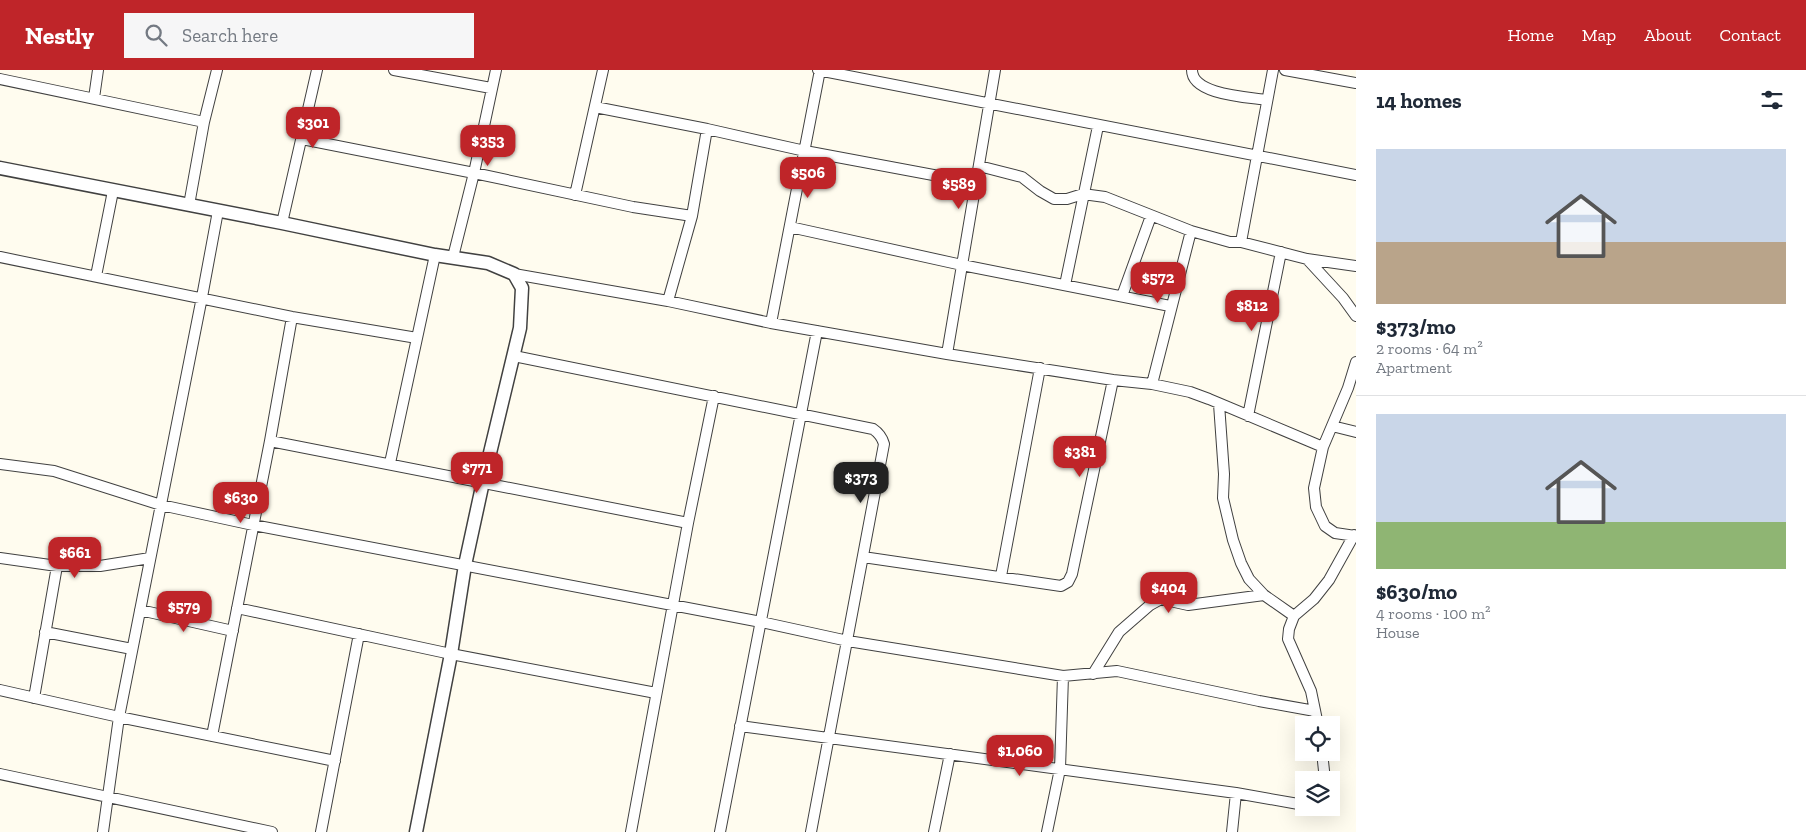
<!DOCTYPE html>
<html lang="en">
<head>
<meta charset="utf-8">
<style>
	:root { --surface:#fff; --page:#f6f6f7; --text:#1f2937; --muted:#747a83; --line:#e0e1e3; --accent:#bf2529 }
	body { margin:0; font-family:"Zilla Slab",serif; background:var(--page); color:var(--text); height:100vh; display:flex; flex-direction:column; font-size:19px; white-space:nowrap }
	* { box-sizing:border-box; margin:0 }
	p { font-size:16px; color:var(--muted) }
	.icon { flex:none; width:28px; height:28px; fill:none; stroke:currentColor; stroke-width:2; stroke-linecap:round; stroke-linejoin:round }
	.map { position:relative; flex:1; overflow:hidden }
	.panel { display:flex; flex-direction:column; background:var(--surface); width:450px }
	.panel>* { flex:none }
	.buttons { position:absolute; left:1295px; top:646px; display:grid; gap:10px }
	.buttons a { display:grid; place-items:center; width:45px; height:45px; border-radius:0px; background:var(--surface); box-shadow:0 5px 20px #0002; font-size:25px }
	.price { position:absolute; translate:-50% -42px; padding:0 11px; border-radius:10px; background:var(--accent); color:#fff; font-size:16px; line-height:32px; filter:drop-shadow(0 1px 2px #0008) }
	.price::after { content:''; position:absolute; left:50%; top:30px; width:15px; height:11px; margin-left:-8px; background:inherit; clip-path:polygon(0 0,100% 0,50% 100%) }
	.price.current { background:#222; color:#fff }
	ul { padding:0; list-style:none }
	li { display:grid; align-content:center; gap:10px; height:265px; padding:0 20px }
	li+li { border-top:1px solid var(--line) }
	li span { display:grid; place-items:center; height:155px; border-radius:0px; color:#555 }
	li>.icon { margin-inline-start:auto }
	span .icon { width:90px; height:90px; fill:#fffc; stroke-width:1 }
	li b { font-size:21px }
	h2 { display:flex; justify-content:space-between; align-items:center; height:60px; padding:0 20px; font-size:21px }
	header { display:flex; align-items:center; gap:30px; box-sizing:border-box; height:70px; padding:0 25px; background:var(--accent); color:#fff }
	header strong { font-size:24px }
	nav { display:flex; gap:28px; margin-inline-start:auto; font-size:18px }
	.search { width:350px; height:45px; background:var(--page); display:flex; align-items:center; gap:12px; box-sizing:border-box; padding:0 18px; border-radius:0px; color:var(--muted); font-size:19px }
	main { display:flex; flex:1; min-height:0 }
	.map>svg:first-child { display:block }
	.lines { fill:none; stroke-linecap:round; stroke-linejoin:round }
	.minor-casing { stroke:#414141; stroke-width:12 }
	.tertiary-casing { stroke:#414141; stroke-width:15 }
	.minor { stroke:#fff; stroke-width:10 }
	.tertiary { stroke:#fff; stroke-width:12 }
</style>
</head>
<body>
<header>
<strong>Nestly</strong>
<div class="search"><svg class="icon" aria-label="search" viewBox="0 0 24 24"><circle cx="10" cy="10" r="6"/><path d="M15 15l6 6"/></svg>Search here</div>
<nav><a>Home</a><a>Map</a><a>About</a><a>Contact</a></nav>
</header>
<main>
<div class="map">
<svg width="1356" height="762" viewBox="0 0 1356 762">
	<rect width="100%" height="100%" fill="#fffcef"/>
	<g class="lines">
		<!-- minor casing -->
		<g class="minor-casing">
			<path id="minor" d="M394,0L491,18
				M818,0L1356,105
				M1192,0C1192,25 1248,27 1267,30
				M1285,0L1356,13
				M0,9L204,52
				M94,28L98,0
				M595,37L707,59L805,81L976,113
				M302,69L474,103L633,137L692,146
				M979,96L1022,107L1040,121L1054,129H1067L1083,124L1105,127L1191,161L1230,172H1241L1307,189L1356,196
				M575,125L603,0
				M189,135L204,52L217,0
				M282,153L317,0
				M790,157L962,195L1170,236
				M1241,172L1273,0
				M0,187L292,247L417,268
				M453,187L474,103L496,0
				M1307,189L1343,228L1356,246
				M514,204L668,231L771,253L947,284L1113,310L1152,314L1190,322L1209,329L1323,377
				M96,206L113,121
				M1065,215L1098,56
				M1122,226L1151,146
				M668,231L692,146L707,59
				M771,253L820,0
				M947,284L995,0
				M514,286L873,359C879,363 882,367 884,374L811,762
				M1356,292L1348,318L1323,377L1314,418L1316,437L1325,456L1335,463L1356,466
				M1152,314L1191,161
				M1219,334L1224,404L1223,428L1233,470L1241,493L1249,509L1264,525L1294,546
				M1248,346L1281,182
				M1332,356L1356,362
				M270,371L688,453
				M390,393L435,185
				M0,394L54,401L161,435L253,455L761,552L848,571L1063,606L1117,601L1259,631L1315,641
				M863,487L1061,516L1068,512L1072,504L1113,310
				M0,488L57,496H100L150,488
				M1001,506L1040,298
				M237,538L451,584L656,623
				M140,540L233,561
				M45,562L132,579
				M1093,604L1119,562L1150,535L1161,529L1188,535L1264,525
				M0,620L119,647L335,691
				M34,628L57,496
				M1318,655L1311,621L1288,569L1289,559L1294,546L1314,529L1329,510L1354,465
				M740,656L1236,723L1304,735
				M212,666L270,371L292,247
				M1322,682L1325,710
				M0,704L272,762
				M103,762L119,647L202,227L218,141
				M321,762L359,564
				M631,762L688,453L714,326
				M720,762L817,261
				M934,762L950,684
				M1047,762L1060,699L1063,606
				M1232,762L1236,723"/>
		</g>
		<!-- tertiary casing -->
		<g class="tertiary-casing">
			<path id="tertiary" d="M0,98L282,153L435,185L488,193L514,204L522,218L520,258L483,412L465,495L451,584L416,762"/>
		</g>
		<!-- minor -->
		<use href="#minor" class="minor"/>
		<!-- tertiary -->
		<use href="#tertiary" class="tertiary"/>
	</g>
</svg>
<div class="buttons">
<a><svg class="icon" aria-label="locate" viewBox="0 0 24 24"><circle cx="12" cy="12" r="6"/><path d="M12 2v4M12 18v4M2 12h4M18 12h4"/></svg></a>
<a><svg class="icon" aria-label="layers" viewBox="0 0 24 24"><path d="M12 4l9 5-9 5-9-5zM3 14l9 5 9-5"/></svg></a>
</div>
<b class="price" style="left:313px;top:79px">$301</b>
<b class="price" style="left:488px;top:97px">$353</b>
<b class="price" style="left:808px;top:129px">$506</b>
<b class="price" style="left:959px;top:140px">$589</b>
<b class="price" style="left:1158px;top:234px">$572</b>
<b class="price" style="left:1252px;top:262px">$812</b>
<b class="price" style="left:1080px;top:408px">$381</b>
<b class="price" style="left:477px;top:424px">$771</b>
<b class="price current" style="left:861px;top:434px">$373</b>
<b class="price" style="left:241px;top:454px">$630</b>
<b class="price" style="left:75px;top:509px">$661</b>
<b class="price" style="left:1169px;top:544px">$404</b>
<b class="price" style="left:184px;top:563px">$579</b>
<b class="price" style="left:1020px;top:707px">$1,060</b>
</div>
<section class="panel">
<h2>14 homes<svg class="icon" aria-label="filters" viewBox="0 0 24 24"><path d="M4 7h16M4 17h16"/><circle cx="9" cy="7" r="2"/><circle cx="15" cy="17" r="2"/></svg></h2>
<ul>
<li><span style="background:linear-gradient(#c9d6e8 60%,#b9a48a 0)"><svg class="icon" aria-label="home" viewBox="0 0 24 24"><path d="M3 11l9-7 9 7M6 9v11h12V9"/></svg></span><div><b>$373/mo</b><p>2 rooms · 64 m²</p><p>Apartment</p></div></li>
<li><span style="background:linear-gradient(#c9d6e8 70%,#8fb573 0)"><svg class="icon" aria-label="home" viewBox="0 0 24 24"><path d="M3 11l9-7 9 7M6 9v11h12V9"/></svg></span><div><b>$630/mo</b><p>4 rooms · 100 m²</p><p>House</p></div></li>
</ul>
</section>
</main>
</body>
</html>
